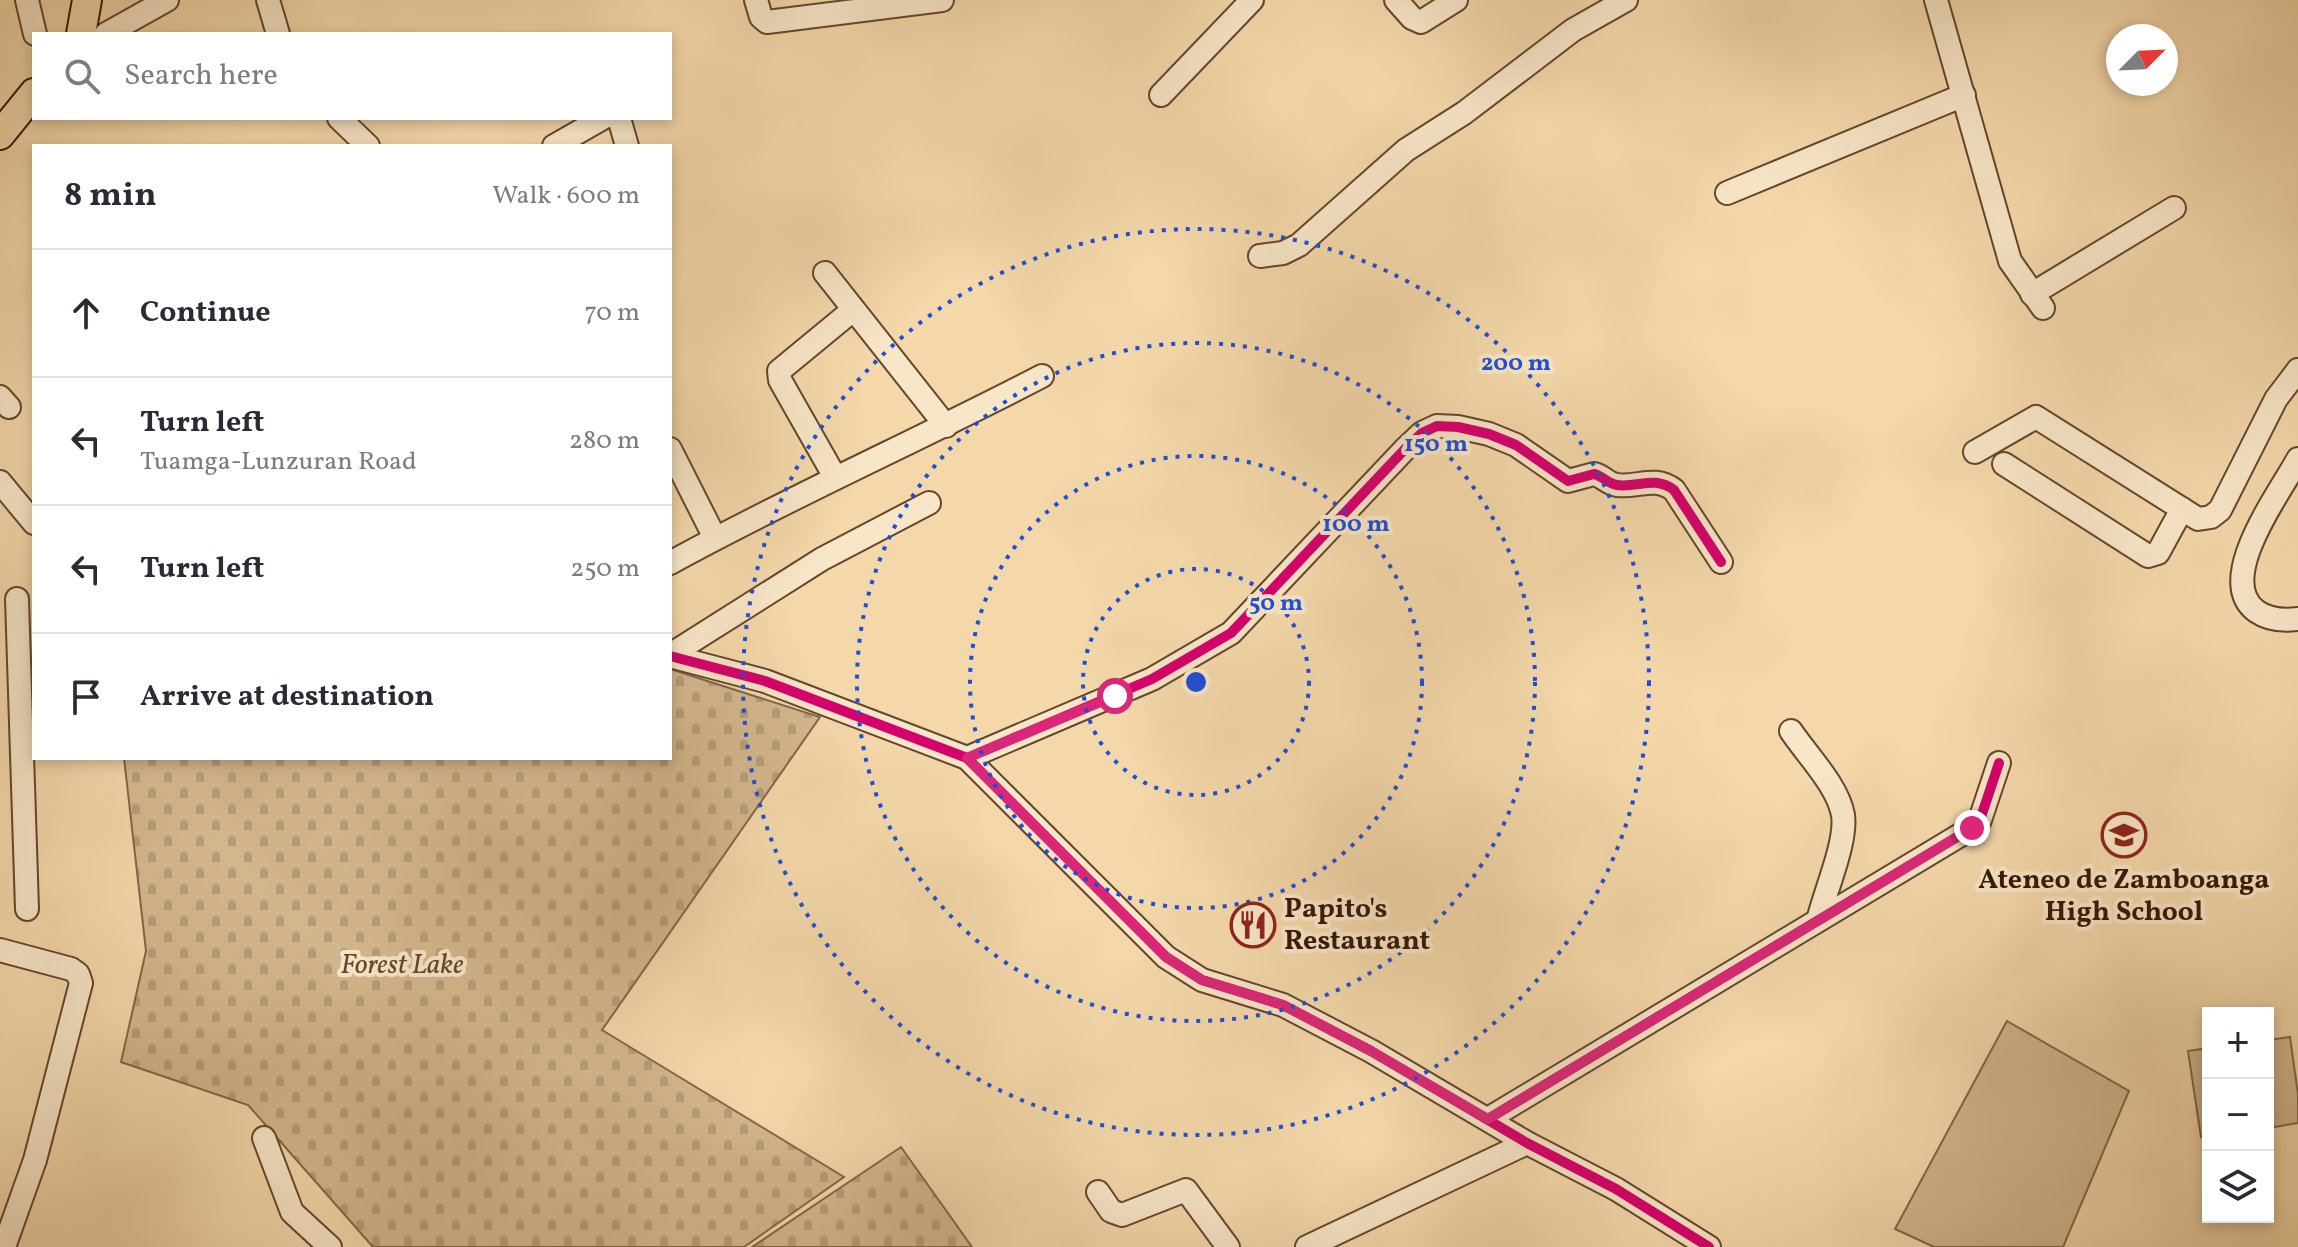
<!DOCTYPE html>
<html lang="en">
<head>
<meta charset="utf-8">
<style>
	body { margin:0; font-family:Vollkorn,serif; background:#f7f7f7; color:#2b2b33 }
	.controls { position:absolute; right:24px; bottom:24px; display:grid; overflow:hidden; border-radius:0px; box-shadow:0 4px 12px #0003 }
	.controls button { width:72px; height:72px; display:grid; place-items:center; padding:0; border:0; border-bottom:2px solid #e1e1e2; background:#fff; color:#2b2b33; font:40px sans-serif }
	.compass { position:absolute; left:2106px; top:24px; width:72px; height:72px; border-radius:50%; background:#fff; box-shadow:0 4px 12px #0003; rotate:66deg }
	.stop { position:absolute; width:24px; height:24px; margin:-18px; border:6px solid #db2777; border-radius:50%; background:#fff }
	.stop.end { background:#db2777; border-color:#fff; box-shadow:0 2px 8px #0008 }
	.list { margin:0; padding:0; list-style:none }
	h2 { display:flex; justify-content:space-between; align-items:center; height:104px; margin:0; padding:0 32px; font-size:34px }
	h2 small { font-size:26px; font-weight:400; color:#7c7c81 }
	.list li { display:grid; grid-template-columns:52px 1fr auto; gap:24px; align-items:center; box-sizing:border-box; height:128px; padding:0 32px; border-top:2px solid #e1e1e2 }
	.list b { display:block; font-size:30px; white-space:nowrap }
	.list p { margin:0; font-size:26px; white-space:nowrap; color:#7c7c81 }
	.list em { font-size:26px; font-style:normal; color:#7c7c81 }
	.icon { flex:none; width:44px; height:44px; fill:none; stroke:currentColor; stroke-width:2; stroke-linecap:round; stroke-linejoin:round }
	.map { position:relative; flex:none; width:2298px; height:1247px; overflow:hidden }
	.search { position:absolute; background:#fff; box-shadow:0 4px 12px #0003; left:32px; top:32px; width:640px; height:88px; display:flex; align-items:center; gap:20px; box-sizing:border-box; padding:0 28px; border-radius:0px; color:#7c7c81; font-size:30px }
	.panel { position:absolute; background:#fff; box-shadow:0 4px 12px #0003; left:32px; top:144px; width:640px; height:616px; border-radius:0px }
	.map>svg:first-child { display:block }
	.cemetery { fill:url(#cemetery-stones); stroke:#846648; stroke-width:2 }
	.garden { fill:#d3b78e; stroke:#846648; stroke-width:2 }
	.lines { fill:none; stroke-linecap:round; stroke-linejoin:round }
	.minor-casing { stroke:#64462d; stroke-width:26 }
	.major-casing { stroke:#341603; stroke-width:32 }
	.minor { stroke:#f8e6c8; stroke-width:22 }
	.major { stroke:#f4d8aa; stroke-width:28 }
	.cycleway-casing { stroke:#f8e6c8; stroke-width:15 }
	.cycleway { stroke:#d6006c; stroke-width:10 }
	.route { stroke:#db2777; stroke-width:10 }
	.ring { fill:none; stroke:#1d4ed8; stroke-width:4; stroke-dasharray:4 8 }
	.labels { text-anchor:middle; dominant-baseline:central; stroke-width:8; stroke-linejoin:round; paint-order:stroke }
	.poi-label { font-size:28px; font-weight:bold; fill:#341603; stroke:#f8e6c8 }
	.park-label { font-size:28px; font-style:italic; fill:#64462d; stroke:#f8e6c8 }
	.centre { fill:#1d4ed8; stroke:#f8e6c8; stroke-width:4 }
	.ring-label { font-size:24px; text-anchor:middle; font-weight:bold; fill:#1d4ed8; stroke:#f8e6c8; stroke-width:8; stroke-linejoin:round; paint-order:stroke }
</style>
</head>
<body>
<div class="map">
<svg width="2298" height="1247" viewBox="0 0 2298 1247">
	<defs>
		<pattern id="cemetery-stones" width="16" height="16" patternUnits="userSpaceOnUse" patternTransform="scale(2)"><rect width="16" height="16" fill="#d3b78e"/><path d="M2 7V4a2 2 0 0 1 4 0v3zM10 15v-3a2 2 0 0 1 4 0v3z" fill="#b69d79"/></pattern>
	</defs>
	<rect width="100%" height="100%" fill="#f4d8aa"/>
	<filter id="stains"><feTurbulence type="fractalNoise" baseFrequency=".0025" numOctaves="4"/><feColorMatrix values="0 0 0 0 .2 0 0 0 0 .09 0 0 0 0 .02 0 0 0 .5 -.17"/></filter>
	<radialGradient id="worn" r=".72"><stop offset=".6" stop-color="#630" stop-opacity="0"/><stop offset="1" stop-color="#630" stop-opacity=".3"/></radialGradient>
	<g class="cemetery">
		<polygon points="670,669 820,717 602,1030 844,1177 744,1247 373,1247 248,1105 121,1062 146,951 124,758 670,758"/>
		<polygon points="901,1147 972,1247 752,1247"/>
	</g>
	<g class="garden">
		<polygon points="2007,1021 2129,1091 2063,1247 1934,1247 1895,1229"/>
		<polygon points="2290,1037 2298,1094 2298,1123 2268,1128 2268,1040"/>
		<polygon points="2208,1048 2208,1136 2201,1137 2188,1051"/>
	</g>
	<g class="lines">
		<g class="minor-casing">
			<g id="minor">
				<polyline points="27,0 35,34"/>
				<polyline points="268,0 278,34"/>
				<polyline points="756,0 761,17 767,22 942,0"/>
				<polyline points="1396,0 1412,18 1421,22 1456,0"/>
				<polyline points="1936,0 2010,261 2043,308"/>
				<polyline points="106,34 167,0"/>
				<polyline points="1161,95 1252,0"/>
				<polyline points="339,118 368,146"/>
				<polyline points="619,118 627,146"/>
				<polyline points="554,146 603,118"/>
				<polyline points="1727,193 1964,95"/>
				<polyline points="1260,256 1283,253 1299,245 1406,150 1464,113 1573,30 1626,0"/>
				<polyline points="825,273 946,426"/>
				<polyline points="2032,294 2174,208"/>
				<polyline points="0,397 9,407"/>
				<polyline points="670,449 715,538"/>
				<polyline points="1975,452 2036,417 2198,519 2211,517 2220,510 2276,399 2298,370"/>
				<path d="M2298 459C2280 493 2214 579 2256 611 2269 620 2283 621 2298 619"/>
				<polyline points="2004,464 2148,556 2158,553 2182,509"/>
				<polyline points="835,477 780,380 779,371 853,310"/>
				<polyline points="0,482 34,523"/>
				<path d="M670 563C792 496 919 440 1042 376"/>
				<polyline points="17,599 27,909"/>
				<polyline points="670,655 822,559 929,503"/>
				<polyline points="670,656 765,681 967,758 1166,957 1202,980 1283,1005 1371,1051 1527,1143 1616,1189 1709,1247"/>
				<path d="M1791 731C1807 755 1838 786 1843 815 1847 841 1826 889 1819 917"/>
				<path d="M967 758 1152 679 1231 633 1406 448 1422 433 1437 426 1458 427 1489 434 1516 445 1568 481 1594 474C1603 476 1608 484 1617 485 1638 488 1654 475 1674 490L1721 562"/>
				<polyline points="0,950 71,969 78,974 81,983 35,1160 4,1247"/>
				<polyline points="1488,1119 1972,828 1980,820 1999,763"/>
				<polyline points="264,1138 292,1212 330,1247"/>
				<polyline points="1098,1192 1111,1211 1122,1215 1186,1190 1228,1247"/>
				<polyline points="1307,1247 1527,1143"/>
			</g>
		</g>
		<g class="major-casing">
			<g id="major">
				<polyline points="81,34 87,0"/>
				<polyline points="0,135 34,93"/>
			</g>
		</g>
		<use href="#minor" class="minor"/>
		<use href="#major" class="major"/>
		<g class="cycleway-casing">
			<g id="cycleway">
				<polyline points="670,656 765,681 967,758 1166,957 1202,980 1283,1005 1371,1051 1527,1143 1616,1189 1709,1247"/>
				<path d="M967 758 1152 679 1231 633 1406 448 1422 433 1437 426 1458 427 1489 434 1516 445 1568 481 1594 474C1603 476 1608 484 1617 485 1638 488 1654 475 1674 490L1721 562"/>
				<polyline points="1488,1119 1972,828 1980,820 1999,763"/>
			</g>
		</g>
		<use href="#cycleway" class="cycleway"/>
	</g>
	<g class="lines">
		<polyline class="route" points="1115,696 967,758 1166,957 1202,980 1283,1005 1371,1051 1488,1119 1972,828"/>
	</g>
	<g class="ring">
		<circle cx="1196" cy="682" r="113"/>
		<circle cx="1196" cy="682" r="226"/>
		<circle cx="1196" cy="682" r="339"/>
		<circle cx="1196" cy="682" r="453"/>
	</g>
	<defs>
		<g id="school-ring" transform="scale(2.3)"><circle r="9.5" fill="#f8e6c8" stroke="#8f2418" stroke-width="1.5"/><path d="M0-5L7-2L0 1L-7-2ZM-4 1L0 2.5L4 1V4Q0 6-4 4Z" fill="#8f2418"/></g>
		<g id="restaurant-ring" transform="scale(2.3)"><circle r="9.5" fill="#f8e6c8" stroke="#8f2418" stroke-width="1.5"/><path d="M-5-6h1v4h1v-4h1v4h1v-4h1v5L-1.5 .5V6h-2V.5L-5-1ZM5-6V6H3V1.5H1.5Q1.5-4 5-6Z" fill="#8f2418"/></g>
	</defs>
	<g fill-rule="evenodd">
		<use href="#school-ring" x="2124" y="835"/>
		<use href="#restaurant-ring" x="1253" y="925"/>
	</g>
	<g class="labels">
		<g class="poi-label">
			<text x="2124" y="880">Ateneo de Zamboanga<tspan x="2124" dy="32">High School</tspan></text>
			<text x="1284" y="909" text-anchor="start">Papito's<tspan x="1284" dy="32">Restaurant</tspan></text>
		</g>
		<g class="park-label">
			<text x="402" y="965">Forest Lake</text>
		</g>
	</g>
	<circle cx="1196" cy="682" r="12" class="centre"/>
	<g class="ring-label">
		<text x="1516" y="370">200 m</text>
		<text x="1436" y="451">150 m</text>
		<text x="1356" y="531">100 m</text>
		<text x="1276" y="610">50 m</text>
	</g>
	<rect width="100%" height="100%" filter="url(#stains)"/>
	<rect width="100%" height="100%" fill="url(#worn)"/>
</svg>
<div class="controls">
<button>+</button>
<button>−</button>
<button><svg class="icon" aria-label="layers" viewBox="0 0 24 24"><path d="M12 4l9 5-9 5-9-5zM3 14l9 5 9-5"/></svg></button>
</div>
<svg class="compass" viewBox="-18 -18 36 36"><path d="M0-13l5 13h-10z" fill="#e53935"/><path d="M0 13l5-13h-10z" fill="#7c7c81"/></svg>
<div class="stop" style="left:1115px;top:696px"></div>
<div class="stop end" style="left:1972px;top:828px"></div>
<div class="search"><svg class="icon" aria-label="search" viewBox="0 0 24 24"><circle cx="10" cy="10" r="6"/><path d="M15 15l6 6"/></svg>Search here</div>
<section class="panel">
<h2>8 min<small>Walk · 600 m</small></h2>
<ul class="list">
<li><svg class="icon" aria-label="ahead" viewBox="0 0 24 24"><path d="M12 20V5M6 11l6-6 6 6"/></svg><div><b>Continue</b></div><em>70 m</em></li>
<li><svg class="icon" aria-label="left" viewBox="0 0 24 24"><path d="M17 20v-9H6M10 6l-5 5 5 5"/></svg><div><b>Turn left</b><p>Tuamga-Lunzuran Road</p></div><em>280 m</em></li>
<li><svg class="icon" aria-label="left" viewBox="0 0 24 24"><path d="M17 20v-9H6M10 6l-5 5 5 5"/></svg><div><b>Turn left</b></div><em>250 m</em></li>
<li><svg class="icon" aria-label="arrive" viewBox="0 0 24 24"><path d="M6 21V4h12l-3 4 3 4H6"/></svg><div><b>Arrive at destination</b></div></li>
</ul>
</section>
</div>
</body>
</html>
